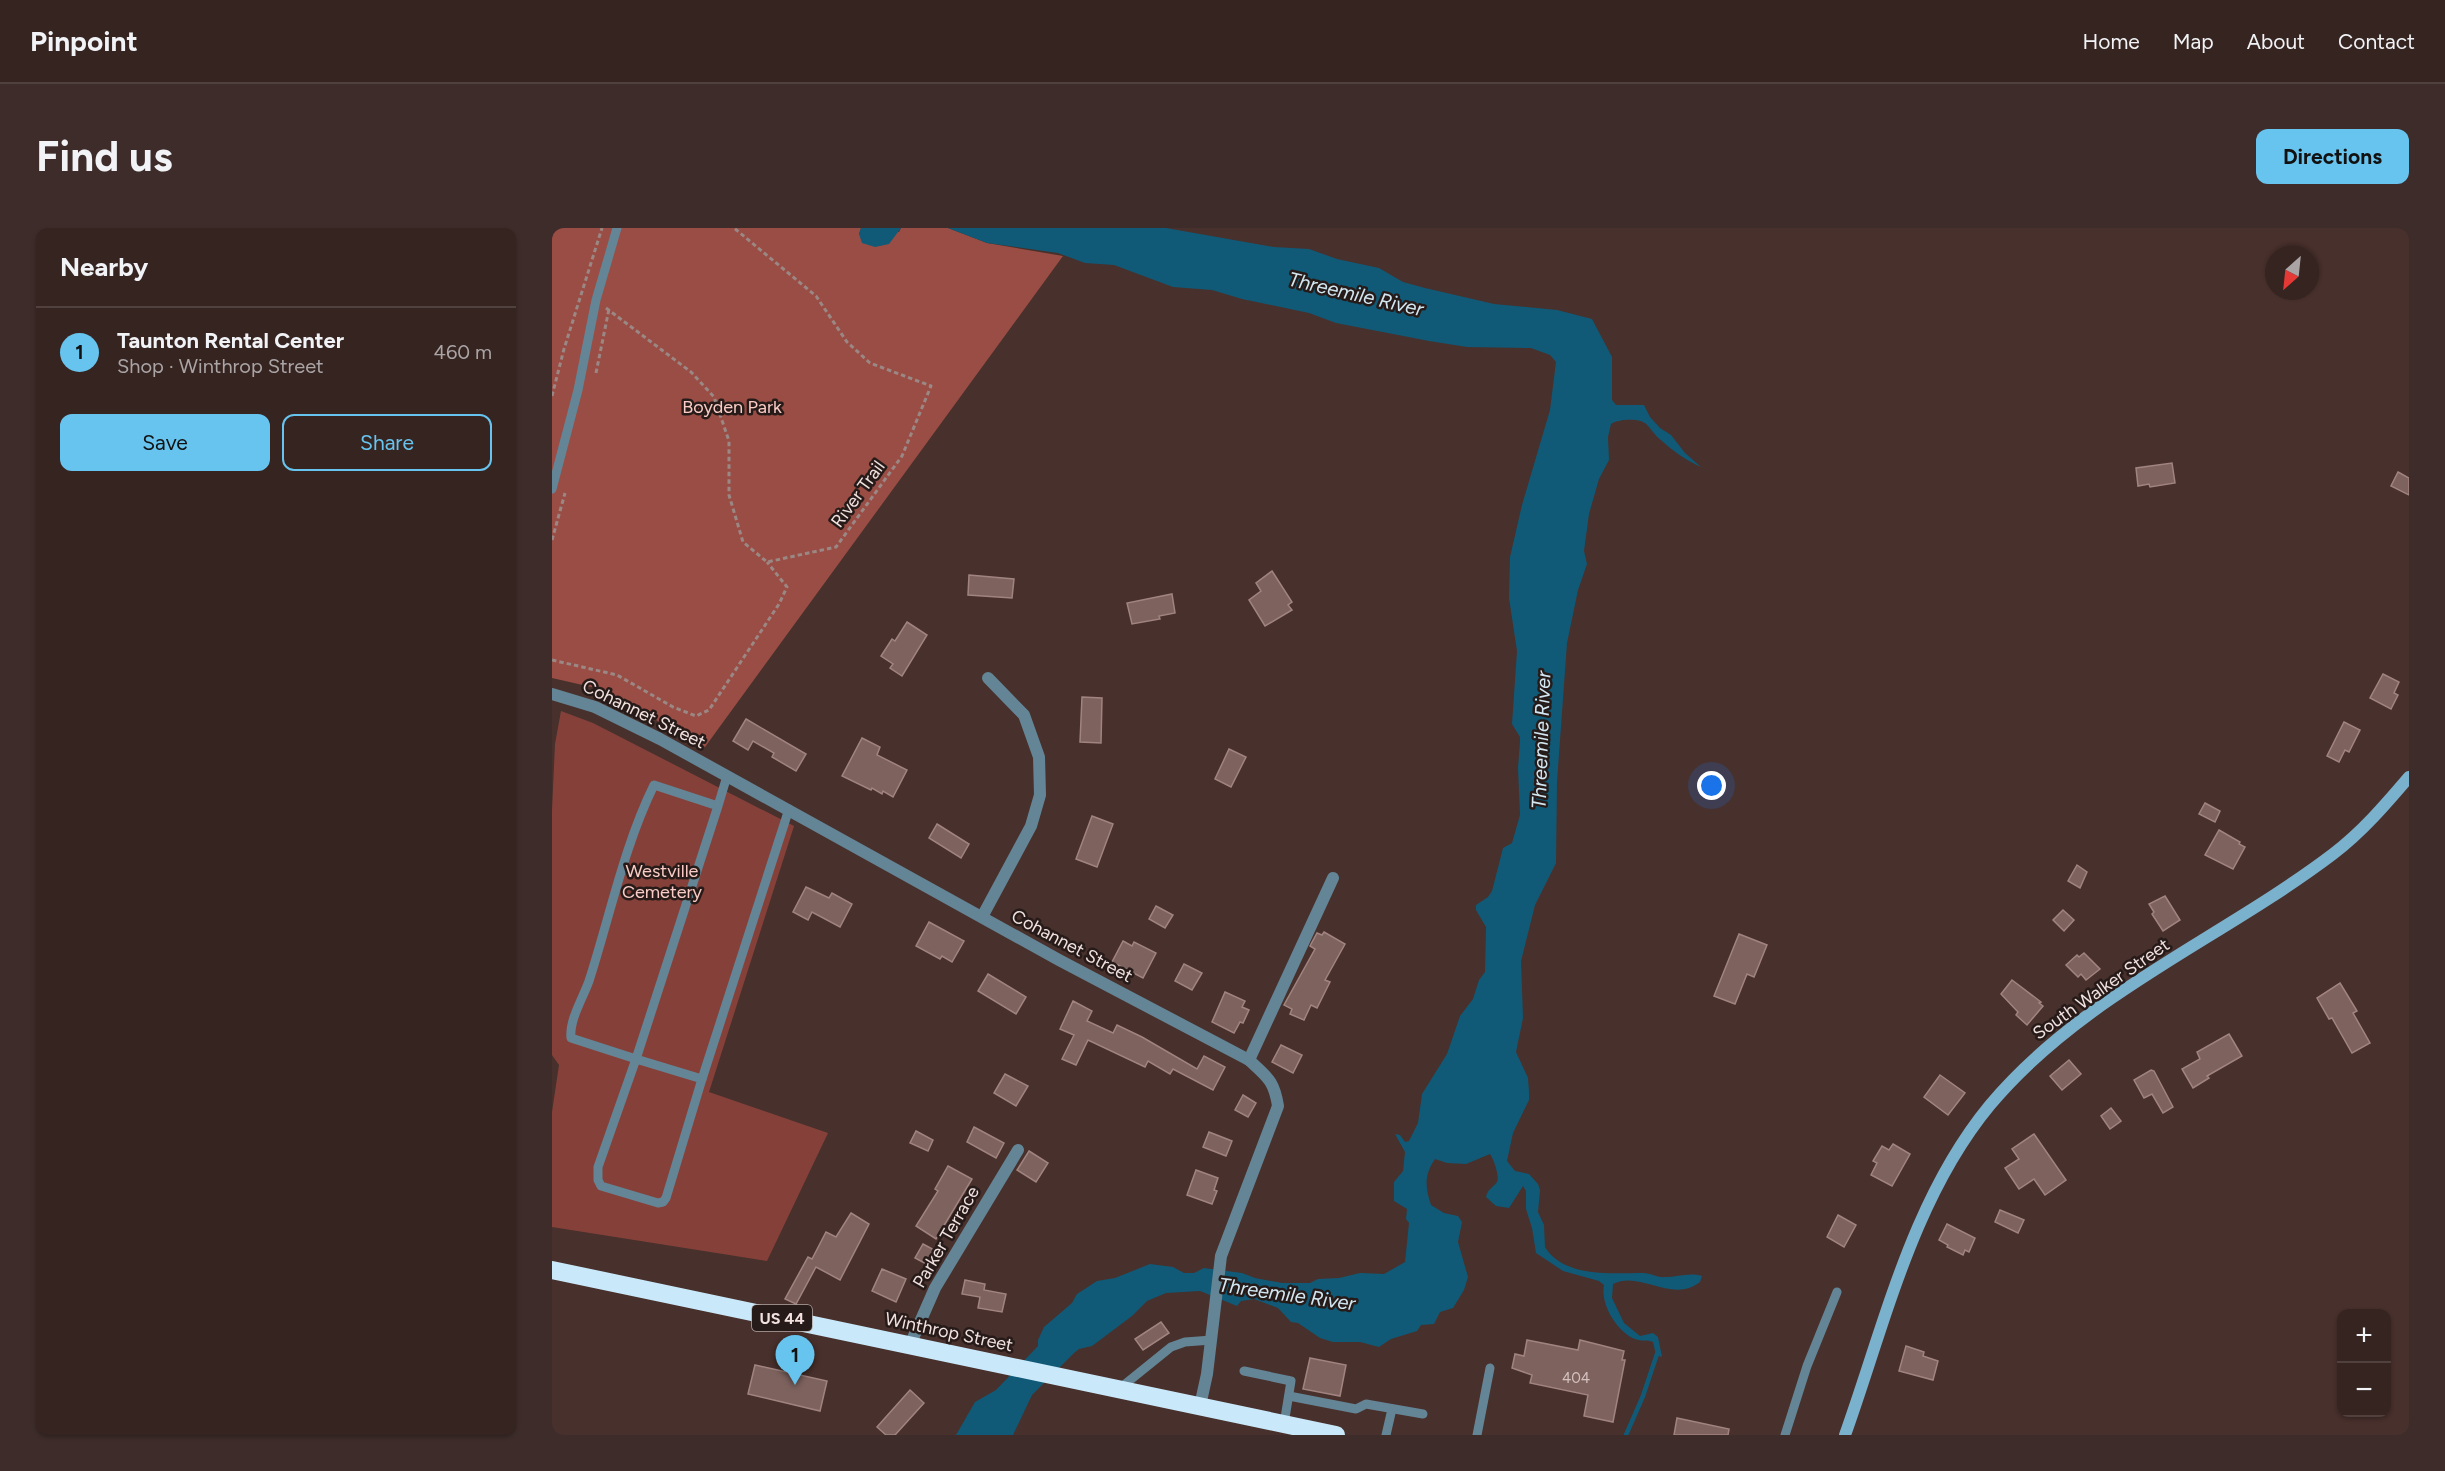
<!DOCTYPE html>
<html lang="en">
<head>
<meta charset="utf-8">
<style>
	body { margin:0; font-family:Figtree,sans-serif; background:#3d2c2a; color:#f1f3f6 }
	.controls { position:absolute; right:18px; bottom:18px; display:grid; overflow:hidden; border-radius:12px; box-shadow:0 2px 4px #0004 }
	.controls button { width:54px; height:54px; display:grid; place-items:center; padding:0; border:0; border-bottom:2px solid #50413f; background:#362421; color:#f1f3f6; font:30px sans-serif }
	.compass { position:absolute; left:1713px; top:18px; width:54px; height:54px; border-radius:50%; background:#362421; box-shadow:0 2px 4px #0004; rotate:207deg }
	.you { position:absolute; left:1160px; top:558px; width:21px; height:21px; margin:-15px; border:4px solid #fff; border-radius:50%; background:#1a73e8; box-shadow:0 0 0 9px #1a73e833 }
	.badge { display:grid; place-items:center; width:39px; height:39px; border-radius:50%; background:#67c4ef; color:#111; font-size:20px; font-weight:700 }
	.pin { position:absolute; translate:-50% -50px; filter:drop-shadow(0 2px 3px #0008) }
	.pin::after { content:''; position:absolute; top:32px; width:21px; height:18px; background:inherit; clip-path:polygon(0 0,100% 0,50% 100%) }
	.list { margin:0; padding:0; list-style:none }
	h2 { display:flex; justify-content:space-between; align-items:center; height:78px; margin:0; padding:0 24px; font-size:26px }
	h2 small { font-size:20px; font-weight:400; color:#aaa4a5 }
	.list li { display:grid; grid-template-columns:39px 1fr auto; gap:18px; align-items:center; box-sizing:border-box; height:90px; padding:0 24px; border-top:2px solid #50413f }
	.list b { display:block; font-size:22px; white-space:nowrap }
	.list p { margin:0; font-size:20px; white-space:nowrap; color:#aaa4a5 }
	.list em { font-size:20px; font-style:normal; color:#aaa4a5 }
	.actions { display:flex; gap:12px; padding:18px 24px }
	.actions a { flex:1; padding:14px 0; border:2px solid #67c4ef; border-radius:12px; text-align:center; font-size:21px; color:#67c4ef }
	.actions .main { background:#67c4ef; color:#111 }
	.map { position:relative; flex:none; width:1857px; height:1207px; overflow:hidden; border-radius:12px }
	header { display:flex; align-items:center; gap:36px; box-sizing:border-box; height:84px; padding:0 30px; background:#362421; border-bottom:2px solid #50413f }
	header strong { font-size:28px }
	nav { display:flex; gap:33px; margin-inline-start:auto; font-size:21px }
	.intro { display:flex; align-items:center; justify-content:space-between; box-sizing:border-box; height:144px; padding:0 36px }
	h1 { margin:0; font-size:42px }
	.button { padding:15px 27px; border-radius:12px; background:#67c4ef; color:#111; font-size:21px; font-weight:700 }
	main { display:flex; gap:36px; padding:0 36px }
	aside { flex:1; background:#362421; border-radius:12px; box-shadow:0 2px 4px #0004 }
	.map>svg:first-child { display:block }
	.green { fill:#854139 }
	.forest { fill:#994d44 }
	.water { fill:#105a77 }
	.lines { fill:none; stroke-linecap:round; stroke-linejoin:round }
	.stream { stroke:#105a77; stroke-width:4.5 }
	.building { fill:#7d625e; stroke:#a18480; stroke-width:1.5 }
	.path { stroke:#9b8784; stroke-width:3; stroke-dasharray:4.5 3; stroke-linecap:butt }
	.lane { stroke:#638596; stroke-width:9 }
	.street { stroke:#638596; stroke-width:12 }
	.secondary { stroke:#7ab1cc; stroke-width:12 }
	.highway { stroke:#c9e9fa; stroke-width:18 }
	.labels { text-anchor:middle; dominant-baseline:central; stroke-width:5; stroke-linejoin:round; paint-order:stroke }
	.number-label { font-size:15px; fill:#d4c1bf }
	.shield { fill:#261b19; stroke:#b4a6a4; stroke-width:1.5 }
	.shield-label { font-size:16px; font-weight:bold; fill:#f1e1df }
	.park-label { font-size:18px; fill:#faccc5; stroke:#261b19 }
	.street-label { font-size:18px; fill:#f1e1df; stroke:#261b19 }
	.water-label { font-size:20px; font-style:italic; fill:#d2e7f1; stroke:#261b19 }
</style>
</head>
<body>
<header>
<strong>Pinpoint</strong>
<nav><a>Home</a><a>Map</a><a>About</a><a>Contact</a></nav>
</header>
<div class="intro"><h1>Find us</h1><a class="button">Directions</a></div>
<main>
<aside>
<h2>Nearby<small></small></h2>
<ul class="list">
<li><span class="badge">1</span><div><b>Taunton Rental Center</b><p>Shop · Winthrop Street</p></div><em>460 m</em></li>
</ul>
<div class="actions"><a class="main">Save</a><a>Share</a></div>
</aside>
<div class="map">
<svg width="1857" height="1207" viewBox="0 0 1857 1207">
	<rect width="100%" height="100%" fill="#48302c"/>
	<polygon class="green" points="9,483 41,495 242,598 157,864 276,905 215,1033 0,999 0,884 7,837 0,827 0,583 3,516"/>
	<polygon class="forest" points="0,0 309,0 307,6 347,4 349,0 396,0 435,15 511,28 153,519 48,461 0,450"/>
	<g class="water">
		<polygon points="309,0 349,0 337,16 323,19 310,15 307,6"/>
		<path d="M396 0H614L722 19 757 21 785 31 827 40 851 54 873 60 942 76 1005 82 1040 91 1060 129V172L1064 177H1092L1098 189 1108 200 1119 207 1133 225 1149 239C1135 233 1121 223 1110 213 1093 199 1099 190 1072 192 1066 193 1064 193 1059 196L1056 209 1057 232 1047 251 1037 286 1032 323 1035 336 1026 362 1015 415 1005 554 1004 635 983 677 969 733 971 790 964 824 976 850 977 864V872L961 905 955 933 963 943 977 946 986 956 988 962 986 984 992 997 993 1019C1012 1050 1060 1045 1091 1045 1099 1045 1105 1050 1113 1049 1126 1049 1137 1044 1150 1048L1148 1054C1120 1076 1088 1042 1061 1056L1060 1070 1072 1095 1088 1108 1101 1105 1106 1109 1110 1129 1104 1127 1101 1114C1095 1111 1090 1114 1083 1111 1065 1104 1048 1076 1052 1057L1047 1053 1011 1043 984 1025 980 1000 974 981V963L971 958 957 980 944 978 934 969C936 960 941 960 945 954 948 948 941 930 938 926L914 936 895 935 883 931C872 947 873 959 879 977L892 985 906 988 910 994 906 1014 916 1049 912 1062 901 1080 888 1084 882 1096 869 1097 865 1103 839 1111 827 1119 808 1114H781L768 1110 746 1095 739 1094 726 1080 702 1071 689 1073 685 1078 648 1063 614 1065 595 1073 580 1088 540 1118 527 1121 522 1125 480 1167 461 1207H404L423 1174 444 1162 486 1118V1112L492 1099 520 1075 525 1066 545 1053 563 1050 598 1036 621 1039 632 1045H642L652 1040 690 1045 703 1050 730 1055H758L766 1051 787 1050 808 1045 832 1046 853 1034 857 995 854 991 855 981 842 973V954L851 943 853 924 843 906 848 907 853 914 857 913 866 895 870 866 895 826 908 788 921 771 927 752 933 744 934 699 924 682V677L936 669 940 663 951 620 960 615 968 587 966 540 968 514V509L960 496 965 423 957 370 958 329 970 277 998 182 1004 134 998 127 979 120 915 119 877 113 784 95 757 85 690 71 660 62 621 59 562 37 533 35 506 25 435 15Z"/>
	</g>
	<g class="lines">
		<polyline class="stream" points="1074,1207 1091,1168 1106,1123"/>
	</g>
	<g class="building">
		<polygon points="1620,235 1623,255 1598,259 1597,256 1586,258 1584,240"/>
		<polygon points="1846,244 1857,250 1857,267 1839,258"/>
		<polygon points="720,343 740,374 736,377 740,382 713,398 697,372 709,363 704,355"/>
		<polygon points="417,347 462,351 460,370 416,367"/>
		<polygon points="620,366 623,385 607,388 608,391 580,396 575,375"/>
		<polygon points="355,394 375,407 350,448 338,440 341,436 329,428 340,411 343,413"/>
		<polygon points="1831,446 1847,454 1842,465 1846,467 1839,481 1818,470"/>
		<polygon points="530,469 550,470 549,515 528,514"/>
		<polygon points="194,491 254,526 244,543 220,529 222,525 201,513 196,522 181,513"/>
		<polygon points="1792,494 1808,502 1797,524 1793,522 1787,534 1775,528"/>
		<polygon points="310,510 328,519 325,527 355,542 341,569 331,563 330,566 320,560 319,562 290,548"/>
		<polygon points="677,521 694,529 679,559 663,551"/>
		<polygon points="1653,575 1668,583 1663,594 1647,586"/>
		<polygon points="540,588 561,596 545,639 524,631"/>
		<polygon points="385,596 417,616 409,630 377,610"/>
		<polygon points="1667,602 1688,614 1687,616 1693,619 1681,641 1653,627"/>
		<polygon points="1525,637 1535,644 1528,660 1516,653"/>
		<polygon points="254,659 277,670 280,665 300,676 288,699 260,684 256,692 241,684"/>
		<polygon points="1613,668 1628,692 1611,703 1600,686 1602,684 1597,676"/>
		<polygon points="604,678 621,687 613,700 597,691"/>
		<polygon points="1511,682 1522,692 1512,703 1501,692"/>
		<polygon points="377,694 412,713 400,734 390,728 388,731 364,718"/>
		<polygon points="772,704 793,716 773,752 778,754 765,780 759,777 752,792 738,786 740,781 732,777 763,721 758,718 765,705 770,707"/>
		<polygon points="1187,706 1215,717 1202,749 1195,746 1183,776 1162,768"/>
		<polygon points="571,713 580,718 582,714 604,725 591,750 560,734"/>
		<polygon points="1532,725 1548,741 1534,752 1529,746 1526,749 1514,737 1525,727 1527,729"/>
		<polygon points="632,736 650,745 640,762 623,753"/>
		<polygon points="436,746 474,769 464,786 426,763"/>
		<polygon points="1460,752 1489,774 1487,775 1491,778 1475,797 1464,787 1466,784 1449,766"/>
		<polygon points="1788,755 1805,783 1801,785 1818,815 1800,825 1780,790 1777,791 1765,770"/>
		<polygon points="673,764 693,773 690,779 697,782 691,795 688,794 682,805 660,794"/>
		<polygon points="521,773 540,783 535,793 561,805 565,797 590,809 645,841 652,828 673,839 661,862 621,841 618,846 596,833 593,839 536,812 524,837 510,831 522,807 508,801"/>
		<polygon points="1677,806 1690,828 1655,848 1657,850 1641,860 1630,841 1648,831 1645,824"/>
		<polygon points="729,817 750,827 741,845 720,834"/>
		<polygon points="1517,832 1529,846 1510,862 1498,848"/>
		<polygon points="1599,842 1602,843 1621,879 1611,885 1600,866 1592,870 1582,852"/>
		<polygon points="453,846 476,858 464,878 442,865"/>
		<polygon points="1388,847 1413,865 1396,887 1372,869"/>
		<polygon points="691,867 704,875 696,889 683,882"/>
		<polygon points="1559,880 1569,893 1558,901 1549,888"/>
		<polygon points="422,899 452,915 444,930 415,914"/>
		<polygon points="364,903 381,912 376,923 358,915"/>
		<polygon points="657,904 680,913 674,928 651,919"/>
		<polygon points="1482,906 1514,952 1493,967 1482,951 1467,961 1453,940 1467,931 1460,921"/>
		<polygon points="1341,916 1358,926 1340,958 1319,947 1325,935 1321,933 1330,918 1337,922"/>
		<polygon points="477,923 496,935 484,954 465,942"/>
		<polygon points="396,938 420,951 384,1011 364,998 386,963 383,961"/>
		<polygon points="644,942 666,950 662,962 665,963 660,976 635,967"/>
		<polygon points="1448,982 1472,992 1466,1005 1443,994"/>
		<polygon points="299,985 317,996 288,1052 264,1039 244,1076 233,1071 256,1029 260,1031 274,1004 284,1009"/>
		<polygon points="1286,987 1304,997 1292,1019 1275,1009"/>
		<polygon points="1395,996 1423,1010 1417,1024 1413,1022 1411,1027 1395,1019 1396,1017 1387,1012"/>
		<polygon points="371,1016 386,1024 378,1038 363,1030"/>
		<polygon points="330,1041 354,1051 344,1074 320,1063"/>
		<polygon points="413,1052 433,1056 432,1062 454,1066 450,1084 426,1080 428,1069 410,1066"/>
		<polygon points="609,1094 617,1105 591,1122 583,1111"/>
		<polygon points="975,1112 1026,1122 1028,1112 1072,1123 1070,1132 1073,1132 1061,1194 1032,1188 1036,1167 978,1155 980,1147 960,1140 963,1126 972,1128"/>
		<polygon points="1354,1118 1372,1124 1371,1128 1386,1133 1381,1152 1347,1143"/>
		<polygon points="758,1130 794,1137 788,1168 751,1161"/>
		<polygon points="203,1137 275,1153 268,1183 196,1166"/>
		<polygon points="358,1162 372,1175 343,1207 334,1207 325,1199"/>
		<polygon points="1125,1190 1177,1201 1176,1207 1122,1207"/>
	</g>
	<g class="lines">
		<g class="path">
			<polyline points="54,80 139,144 162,169 177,213 177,267 191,314 215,334 284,319 350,228 379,158 318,135 295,114 264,68 182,0"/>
			<polyline points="44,145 57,81"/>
			<polyline points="0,168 12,121 50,0"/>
			<polyline points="0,312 13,265"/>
			<polyline points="0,432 65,447 121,479 144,488 157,482 227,376 235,359 215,334"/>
		</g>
		<g class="lane">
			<polyline points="0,261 26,162 44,72 65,0"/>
			<path d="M166 578 84 831 19 810C17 792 31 770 37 753 58 688 72 618 102 557L166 578 175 548"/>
			<polygon points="84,831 150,851 114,970 111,974 106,975 49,958 46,952 46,939"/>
			<polyline points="150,851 237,581"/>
			<polyline points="692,1143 739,1153 732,1196"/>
			<polyline points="567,1161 619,1119 633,1114 660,1112"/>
			<polyline points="737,1168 804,1181 814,1176 871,1186"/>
			<polyline points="834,1207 840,1181"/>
			<polyline points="925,1207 938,1140"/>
			<polyline points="1233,1207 1255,1138 1285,1064"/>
		</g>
		<g class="street">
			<path d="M0 466 43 479 108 511 507 732 697 832C715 849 722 852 726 878L669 1028 655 1146 648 1178"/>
			<polyline points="430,689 479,598 488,567 487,529 472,487 436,450"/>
			<polyline points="697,832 781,650"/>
			<polyline points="358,1117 383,1060 466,922"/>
		</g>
		<path class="secondary" d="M1293 1207C1333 1095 1361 970 1438 877 1530 767 1669 711 1781 626 1810 604 1834 576 1857 549"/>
		<polyline class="highway" points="0,1042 784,1207"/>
	</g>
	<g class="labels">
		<g class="number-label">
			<text x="1024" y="1150">404</text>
		</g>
		<rect class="shield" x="200" y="1077" width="60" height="26" rx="4.5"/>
		<g class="shield-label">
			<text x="230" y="1090">US 44</text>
		</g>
		<g class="park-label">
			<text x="180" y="179">Boyden Park</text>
			<text x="110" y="643">Westville<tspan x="110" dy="21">Cemetery</tspan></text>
		</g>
		<g class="street-label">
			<text transform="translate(306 266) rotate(-54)">River Trail</text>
			<text transform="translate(92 486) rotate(26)">Cohannet Street</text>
			<text transform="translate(520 718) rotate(28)">Cohannet Street</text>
			<text transform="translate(1549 761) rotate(-35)">South Walker Street</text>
			<text transform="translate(394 1009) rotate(-60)">Parker Terrace</text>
			<text transform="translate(397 1104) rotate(12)">Winthrop Street</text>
		</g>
		<g class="water-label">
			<text transform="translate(804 66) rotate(13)">Threemile River</text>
			<text transform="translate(989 512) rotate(-88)">Threemile River</text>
			<text transform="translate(735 1066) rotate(8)">Threemile River</text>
		</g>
	</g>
</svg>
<div class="controls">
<button>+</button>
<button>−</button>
</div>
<svg class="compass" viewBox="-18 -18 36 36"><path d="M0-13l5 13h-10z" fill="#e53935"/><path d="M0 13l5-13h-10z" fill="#aaa4a5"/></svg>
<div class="you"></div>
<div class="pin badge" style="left:243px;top:1157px">1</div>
</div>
</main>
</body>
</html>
